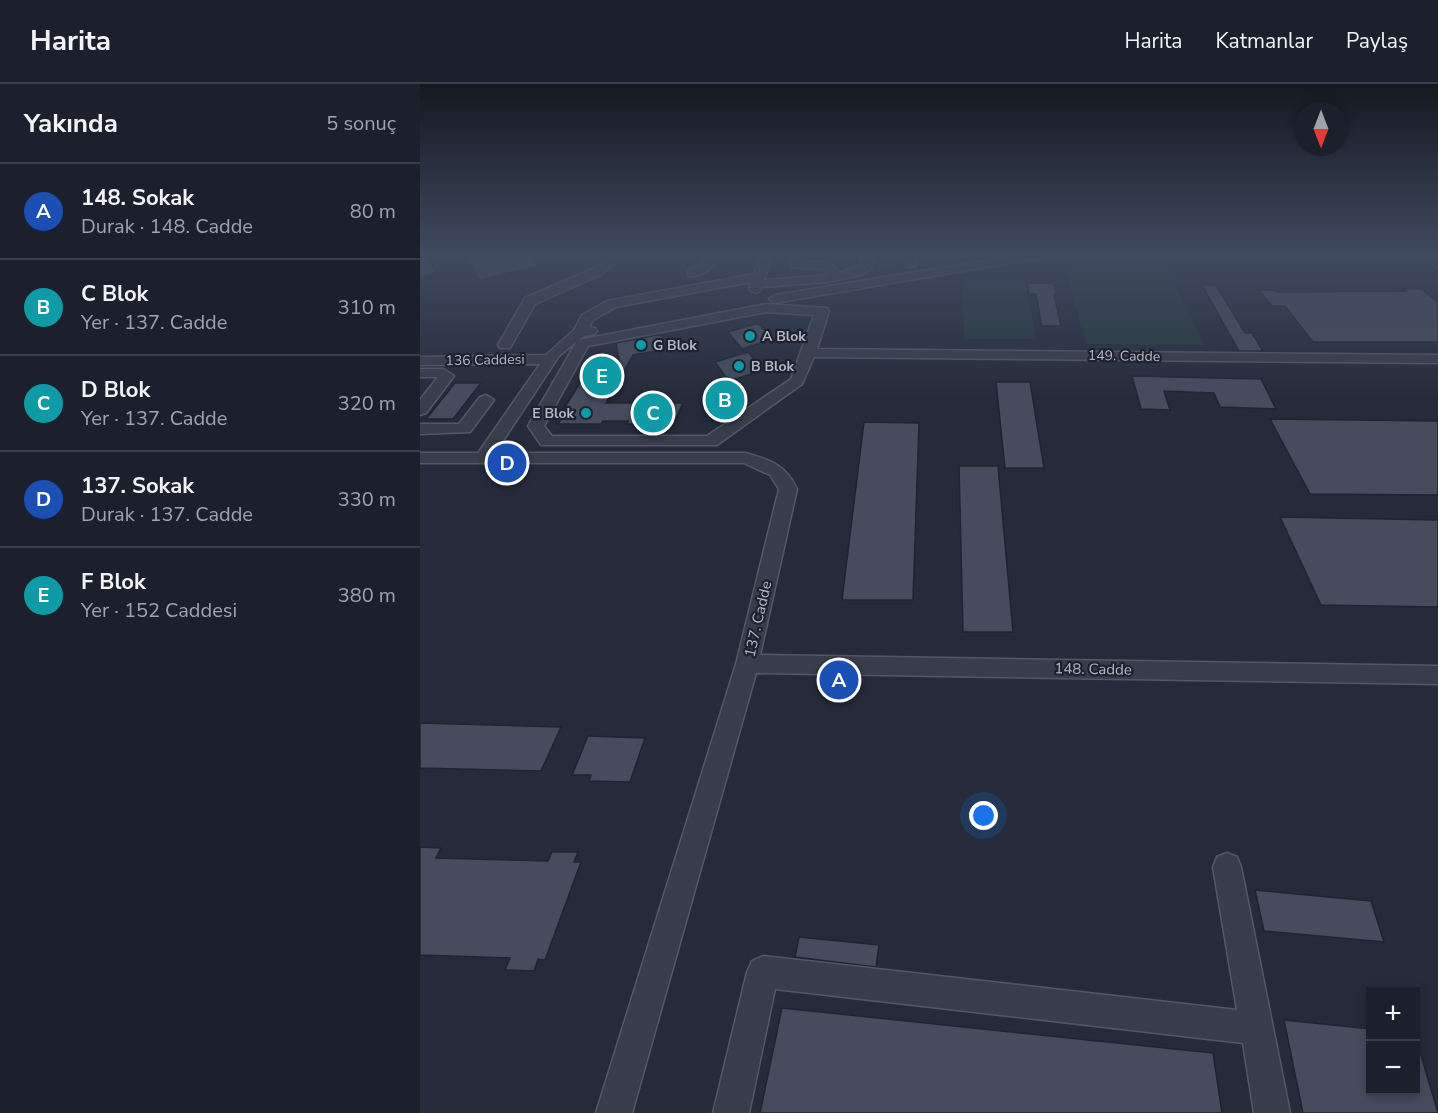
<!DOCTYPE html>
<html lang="tr">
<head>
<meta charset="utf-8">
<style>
	body { margin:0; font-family:"Nunito Sans",sans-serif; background:#292d38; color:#f1f3f6 }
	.controls { position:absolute; right:18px; bottom:18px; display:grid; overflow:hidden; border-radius:0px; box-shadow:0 3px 9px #0003 }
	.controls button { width:54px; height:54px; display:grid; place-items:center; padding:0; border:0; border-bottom:2px solid #3a3e48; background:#1c202c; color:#f1f3f6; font:30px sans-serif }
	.compass { position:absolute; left:874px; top:18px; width:54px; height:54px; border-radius:50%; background:#1c202c; box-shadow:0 3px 9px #0003; rotate:180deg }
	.you { position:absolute; left:564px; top:732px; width:21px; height:21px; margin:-15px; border:4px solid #fff; border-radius:50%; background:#1a73e8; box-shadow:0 0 0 9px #1a73e833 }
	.badge { display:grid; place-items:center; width:39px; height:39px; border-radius:50%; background:#91a7ee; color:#fff; font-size:20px; font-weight:700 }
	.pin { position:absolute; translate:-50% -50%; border:3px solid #fff; box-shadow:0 2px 6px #0006 }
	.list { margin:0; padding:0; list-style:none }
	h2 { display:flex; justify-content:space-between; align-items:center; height:78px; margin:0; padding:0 24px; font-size:26px }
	h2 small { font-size:20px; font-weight:400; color:#a0a3a9 }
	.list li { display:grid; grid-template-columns:39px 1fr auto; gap:18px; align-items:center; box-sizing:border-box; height:96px; padding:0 24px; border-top:2px solid #3a3e48 }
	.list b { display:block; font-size:22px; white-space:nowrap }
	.list p { margin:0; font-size:20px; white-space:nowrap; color:#a0a3a9 }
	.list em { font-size:20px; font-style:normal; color:#a0a3a9 }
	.map { position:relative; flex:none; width:1018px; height:1029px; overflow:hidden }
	header { display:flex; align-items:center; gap:36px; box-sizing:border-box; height:84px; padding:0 30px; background:#1c202c; border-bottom:2px solid #3a3e48 }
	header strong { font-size:28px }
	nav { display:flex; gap:33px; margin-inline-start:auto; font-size:21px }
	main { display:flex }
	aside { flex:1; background:#1c202c }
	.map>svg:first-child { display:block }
	.green { fill:#28383c }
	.building { fill:#464c5e; stroke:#202431; stroke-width:1.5 }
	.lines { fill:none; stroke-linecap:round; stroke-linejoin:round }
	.minor-casing { stroke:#545865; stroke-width:3 }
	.minor { fill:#393d4b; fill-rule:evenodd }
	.culture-dot { fill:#0f9aa8; stroke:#1e222f; stroke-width:2 }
	.labels { text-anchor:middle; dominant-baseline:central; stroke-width:4.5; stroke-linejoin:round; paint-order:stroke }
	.far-poi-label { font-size:14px; font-weight:bold; fill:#b4b8c6; stroke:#1e222f; text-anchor:start }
	.far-street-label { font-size:14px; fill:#b4b8c6; stroke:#1e222f }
	.street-label { font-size:15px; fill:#b4b8c6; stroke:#1e222f }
</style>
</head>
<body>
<header>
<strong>Harita</strong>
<nav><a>Harita</a><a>Katmanlar</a><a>Paylaş</a></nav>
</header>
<main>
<aside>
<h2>Yakında<small>5 sonuç</small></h2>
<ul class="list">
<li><span class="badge" style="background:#1a4fb4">A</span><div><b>148. Sokak</b><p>Durak · 148. Cadde</p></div><em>80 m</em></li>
<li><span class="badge" style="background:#0f9aa8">B</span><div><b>C Blok</b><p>Yer · 137. Cadde</p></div><em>310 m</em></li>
<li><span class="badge" style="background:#0f9aa8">C</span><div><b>D Blok</b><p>Yer · 137. Cadde</p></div><em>320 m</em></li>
<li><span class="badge" style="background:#1a4fb4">D</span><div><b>137. Sokak</b><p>Durak · 137. Cadde</p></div><em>330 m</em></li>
<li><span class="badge" style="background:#0f9aa8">E</span><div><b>F Blok</b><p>Yer · 152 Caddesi</p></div><em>380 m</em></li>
</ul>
</aside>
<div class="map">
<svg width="1018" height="1029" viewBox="0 0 1018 1029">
	<rect width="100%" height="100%" fill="#252b3a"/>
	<g class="green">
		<polygon points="480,171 481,185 457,185 457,172"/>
		<polygon points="645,185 746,185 784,261 666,260"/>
		<polygon points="542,198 606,198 616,255 544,255"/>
	</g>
	<g class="building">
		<polygon points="0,170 6,170 17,189 0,193"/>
		<polygon points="44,170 109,170 119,182 59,196"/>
		<polygon points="607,199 634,199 636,211 634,211 641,242 622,242 616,210 609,210"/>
		<polygon points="782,201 796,201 825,249 832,249 843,267 819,267"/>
		<polygon points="983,205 1002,205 1018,219 1018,258 893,258 865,222 852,222 839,206 854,206 856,208 986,207"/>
		<polygon points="335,240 340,241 353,255 322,265 308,248"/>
		<polygon points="238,251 242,252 245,263 241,264 242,266 213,271 186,319 263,319 255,337 251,337 250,340 207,340 208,337 183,337 181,340 138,340 140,337 136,337 170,283 200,281 196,259"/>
		<polygon points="328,268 343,286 309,297 295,278"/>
		<polygon points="712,292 841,295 856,325 800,323 794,309 744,307 750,326 721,325"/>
		<polygon points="576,298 610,298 624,384 585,384"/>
		<polygon points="35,299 61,299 33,335 6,335"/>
		<polygon points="315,300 330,320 322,325 293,331 280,312 285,310 284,309"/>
		<polygon points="850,335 1018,337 1018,411 890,410"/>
		<polygon points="444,338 499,339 493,516 422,516"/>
		<polygon points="539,382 578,382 593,548 543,548"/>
		<polygon points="860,433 1018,436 1018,523 901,521"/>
		<polygon points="0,639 141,643 121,687 0,684"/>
		<polygon points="168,652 225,654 210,698 169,697 171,691 152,691"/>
		<polygon points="0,763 21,764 16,774 128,777 132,768 158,768 154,778 161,778 125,876 118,875 114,887 85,886 90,874 0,871"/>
		<polygon points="835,806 951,817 964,858 844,847"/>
		<polygon points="379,853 459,861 456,883 375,873"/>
		<polygon points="362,924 793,969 802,1029 340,1029"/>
		<polygon points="864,936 951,945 951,1006 996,1006 996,962 998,961 1018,1029 883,1029"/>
	</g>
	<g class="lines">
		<g class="minor-casing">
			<g id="minor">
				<polygon points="195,170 208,170 180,191 115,220 90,264 80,264 78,261 105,214 172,185"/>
				<path d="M288 170H300C294 183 284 194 268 192V186L283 180Z"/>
				<path d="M341 170H353L344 196 408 191 403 185 371 183 370 170H380L381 177 410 179 420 189 440 181 443 170H455L450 186 440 191 409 198 342 203 339 208 335 209 329 205 331 198 196 223 173 236 169 243 175 244 177 247 175 250 164 252 159 256 346 220 407 224 409 227 397 265 1018 271V279L394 273 382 300 297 361H121L108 342 157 257 139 272 75 369H325C349 375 366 381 377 405L340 571 1018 582V600L336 589 212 1029H176L316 580 359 405 350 391 324 379H0V369H58L120 280 0 281V273L126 271 154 246 162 231 187 217 334 190ZM346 228 394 231 371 295 287 352H132L124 342 168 262Z"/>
				<polygon points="486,170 498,170 495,183 487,183"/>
				<polygon points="606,170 632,170 626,173 355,219 349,215 355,211"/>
				<polygon points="998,170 1011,170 1018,175 1018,184"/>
				<polygon points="0,285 23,285 34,292 6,329 0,331 0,316 18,293 0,293"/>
				<polygon points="66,311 74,316 50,348 0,350 0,340 39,340 60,313"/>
				<polygon points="807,769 817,773 821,783 870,1029 834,1029 823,959 355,905 329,1029 293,1029 327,888 332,877 343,872 817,926 793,783 797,773"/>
			</g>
		</g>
		<use href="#minor" class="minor"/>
	</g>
	<linearGradient id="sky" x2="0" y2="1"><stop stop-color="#141820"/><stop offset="0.54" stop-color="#404a60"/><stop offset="1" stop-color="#404a60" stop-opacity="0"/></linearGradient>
	<rect width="1018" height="314" fill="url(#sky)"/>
	<g class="culture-dot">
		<circle cx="330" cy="252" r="6"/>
		<circle cx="221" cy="261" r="6"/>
		<circle cx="319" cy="282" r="6"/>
		<circle cx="166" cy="329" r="6"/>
	</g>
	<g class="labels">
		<g class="far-poi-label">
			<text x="342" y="252">A Blok</text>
			<text x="233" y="261">G Blok</text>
			<text x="331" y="282">B Blok</text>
			<text x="154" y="329" text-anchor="end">E Blok</text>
		</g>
		<g class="far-street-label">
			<text transform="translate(704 272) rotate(1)">149. Cadde</text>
			<text transform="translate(65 276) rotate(-1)">136 Caddesi</text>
		</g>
		<g class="street-label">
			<text transform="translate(338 535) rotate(-77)">137. Cadde</text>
			<text transform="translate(673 585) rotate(1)">148. Cadde</text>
		</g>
	</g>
</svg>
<div class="controls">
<button>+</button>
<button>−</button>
</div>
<svg class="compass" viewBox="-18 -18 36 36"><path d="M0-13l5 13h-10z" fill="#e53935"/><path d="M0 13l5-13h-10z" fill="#a0a3a9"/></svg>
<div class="you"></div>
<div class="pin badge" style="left:419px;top:596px;background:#1a4fb4">A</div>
<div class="pin badge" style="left:305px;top:316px;background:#0f9aa8">B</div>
<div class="pin badge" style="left:233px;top:329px;background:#0f9aa8">C</div>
<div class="pin badge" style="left:87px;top:379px;background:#1a4fb4">D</div>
<div class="pin badge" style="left:182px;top:292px;background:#0f9aa8">E</div>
</div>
</main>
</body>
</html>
